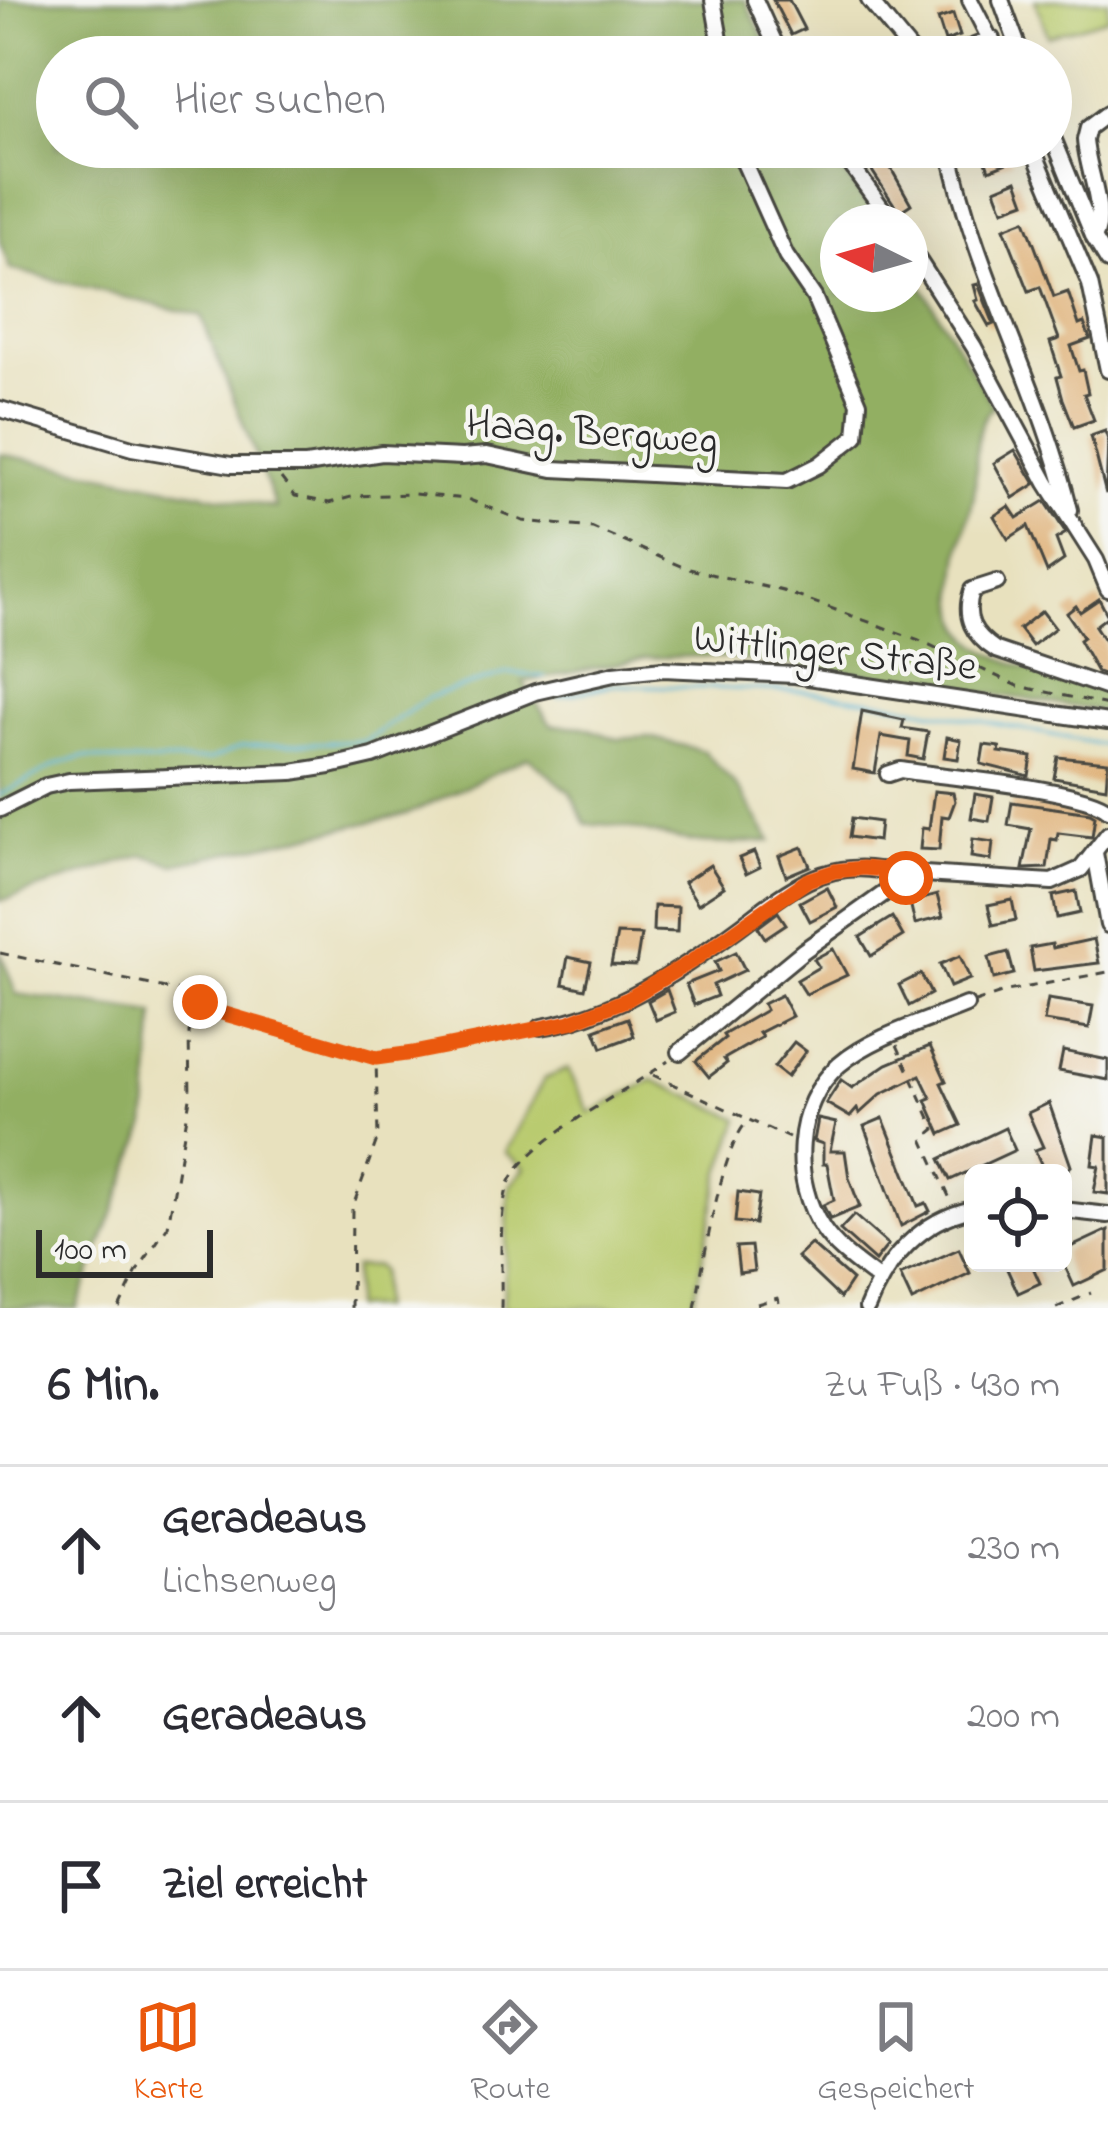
<!DOCTYPE html>
<html lang="de">
<head>
<meta charset="utf-8">
<style>
	body { margin:0; font-family:"Indie Flower",sans-serif; background:#f7f7f7; color:#2b2b33 }
	.controls { position:absolute; right:36px; bottom:36px; display:grid; overflow:hidden; border-radius:18px; box-shadow:0 12px 48px #0002 }
	.controls button { width:108px; height:108px; display:grid; place-items:center; padding:0; border:0; border-bottom:3px solid #e1e1e2; background:#fff; color:#2b2b33; font:60px sans-serif }
	.compass { position:absolute; left:820px; top:204px; width:108px; height:108px; border-radius:50%; background:#fff; box-shadow:0 12px 48px #0002; rotate:275deg }
	.scale { position:absolute; left:36px; bottom:30px; width:177px; box-sizing:border-box; padding-left:12px; border:6px solid #2b2b2b; border-top:0; font-size:33px; line-height:42px; white-space:nowrap; color:#2b2b2b; -webkit-text-stroke:9px #f6f6f2; paint-order:stroke }
	.stop { position:absolute; width:36px; height:36px; margin:-27px; border:9px solid #ea580c; border-radius:50%; background:#fff }
	.stop.end { background:#ea580c; border-color:#fff; box-shadow:0 3px 12px #0008 }
	.list { margin:0; padding:0; list-style:none }
	h2 { display:flex; justify-content:space-between; align-items:center; height:156px; margin:0; padding:0 48px; font-size:51px }
	h2 small { font-size:39px; font-weight:400; color:#7c7c81 }
	.list li { display:grid; grid-template-columns:78px 1fr auto; gap:36px; align-items:center; box-sizing:border-box; height:168px; padding:0 48px; border-top:3px solid #e1e1e2 }
	.list b { display:block; font-size:45px; white-space:nowrap }
	.list p { margin:0; font-size:39px; white-space:nowrap; color:#7c7c81 }
	.list em { font-size:39px; font-style:normal; color:#7c7c81 }
	.icon { flex:none; width:66px; height:66px; fill:none; stroke:currentColor; stroke-width:2; stroke-linecap:round; stroke-linejoin:round }
	.map { position:relative; flex:none; width:1108px; height:1308px; overflow:hidden }
	.search { position:absolute; background:#fff; box-shadow:0 12px 48px #0002; left:36px; right:36px; top:36px; height:132px; display:flex; align-items:center; gap:30px; box-sizing:border-box; padding:0 42px; border-radius:66px; color:#7c7c81; font-size:45px }
	.sheet { height:660px; background:#fff }
	nav { display:flex; justify-content:space-around; align-items:center; box-sizing:border-box; height:168px; border-top:3px solid #e1e1e2; background:#fff; font-size:33px; color:#7c7c81 }
	nav a { display:grid; justify-items:center; gap:6px }
	nav .on { color:#ea580c }
	.map>svg:first-child { display:block }
	.green { fill:#b9cb6f; stroke:#727b4d; stroke-width:3 }
	.forest { fill:#92af62; stroke:#5e6d46; stroke-width:3 }
	.lines { fill:none; stroke-linecap:round; stroke-linejoin:round }
	.stream { stroke:#55b3d3; stroke-width:3 }
	.building { fill:#e0b47d }
	.minor-casing { stroke:#474641; stroke-width:20 }
	.path { stroke:#474641; stroke-width:3; stroke-dasharray:9 9; stroke-linecap:butt }
	.minor { stroke:#fff; stroke-width:14 }
	.route { stroke:#ea580c; stroke-width:15 }
	.labels { text-anchor:middle; dominant-baseline:central; stroke-width:9; stroke-linejoin:round; paint-order:stroke }
	.street-label { font-size:42px; fill:#2b2b2b; stroke:#f6f6f2 }
</style>
</head>
<body>
<div class="map">
<svg width="1108" height="1308" viewBox="0 0 1108 1308">
	<rect width="100%" height="100%" fill="#f6f6f2"/>
	<filter id="ink" filterUnits="userSpaceOnUse"><feTurbulence type="fractalNoise" baseFrequency=".00833" numOctaves="2"/><feDisplacementMap in="SourceGraphic" scale="24" xChannelSelector="R" yChannelSelector="G"/><feConvolveMatrix kernelMatrix="1 2 1 2 8 2 1 2 1" color-interpolation-filters="sRGB"/></filter>
	<filter id="wash" filterUnits="userSpaceOnUse"><feTurbulence type="fractalNoise" baseFrequency=".004" numOctaves="4" result="noise"/><feDisplacementMap in="SourceGraphic" scale="48" xChannelSelector="R" yChannelSelector="G"/><feGaussianBlur stdDeviation="2.7" result="paint"/><feColorMatrix in="noise" values="0 0 0 0 0 0 0 0 0 0 0 0 0 0 0 0 0 1.4 0 .05"/><feComposite in="paint" operator="in"/></filter>
	<g filter="url(#wash)">
		<rect width="100%" height="100%" fill="#e8e1be"/>
		<g class="green">
			<polygon points="1035,0 1108,0 1108,18 1048,36"/>
			<polygon points="568,1069 590,1113 653,1080 740,1119 721,1172 692,1308 503,1308 509,1187 525,1168 505,1152 544,1079"/>
			<polygon points="377,1266 381,1271 380,1308 353,1308 354,1267"/>
		</g>
		<g class="forest">
			<path d="M0 0H745L773 57H57V147H826L880 222H838V294H910V266L993 406C970 430 979 463 974 494 970 518 960 541 958 567 956 588 954 611 965 630 985 664 1070 680 1108 692V712L831 669 704 656 647 658 523 682 551 725 583 727 617 739 649 737 704 751 738 788 771 841C741 843 711 846 682 840 646 833 623 823 586 824L570 792 528 757 408 814 174 864 144 855 0 901V454L276 508 201 316 10 269 0 242Z"/>
			<polygon points="0,950 16,994 155,1014 146,1127 77,1308 0,1308"/>
		</g>
		<g class="lines">
			<g class="stream">
				<polyline points="558,697 613,685 804,691 885,702 1108,746"/>
				<polyline points="0,795 58,764 84,757 128,762 210,760 242,746 365,741 430,697 508,673 546,677"/>
			</g>
		</g>
		<g id="blocks">
			<g class="building">
				<polygon points="773,0 789,0 804,29 791,35"/>
				<polygon points="953,14 960,36 945,41 938,19"/>
				<polygon points="873,147 879,147 911,204 899,212 861,154"/>
				<polygon points="981,147 1007,147 1012,161 989,170"/>
				<polygon points="1017,180 1025,202 1003,210 995,189"/>
				<polygon points="1025,220 1054,297 1068,292 1079,325 1084,323 1090,339 1071,346 1079,371 1083,370 1088,393 1084,394 1094,420 1074,427 1063,399 1057,377 1061,376 1050,342 1059,339 1040,287 1029,291 1004,228"/>
				<polygon points="978,284 994,324 989,326 975,301 978,300 974,285"/>
				<polygon points="1105,431 1108,440 1106,494 1091,436"/>
				<polygon points="1015,450 1035,484 1013,498 994,463"/>
				<polygon points="1045,501 1066,533 1056,539 1064,560 1047,572 1028,526 1008,539 994,516 1009,506 1017,518"/>
				<polygon points="1099,599 1108,616 1095,626 1106,643 1108,676 1097,672 1079,640 1083,637 1067,613 1076,606 1080,612"/>
				<polygon points="1042,611 1055,628 1032,646 1019,629"/>
				<polygon points="862,711 904,720 902,728 928,732 923,759 908,756 910,741 881,736 875,773 853,769"/>
				<polygon points="947,737 961,740 958,759 944,757"/>
				<polygon points="984,745 1000,747 999,752 1032,757 1029,776 981,764"/>
				<polygon points="1058,757 1108,762 1106,787 1054,778"/>
				<polygon points="934,791 953,793 955,801 949,817 942,816 939,850 920,849 922,828 929,829"/>
				<polygon points="975,794 993,797 989,821 971,818"/>
				<polygon points="1012,802 1090,813 1095,816 1092,837 1058,833 1057,840 1051,839 1047,868 1023,869 1031,829 1008,825"/>
				<polygon points="852,818 880,822 878,841 849,837"/>
				<polygon points="973,839 993,842 991,860 971,857"/>
				<polygon points="802,847 810,866 786,876 779,856"/>
				<polygon points="754,852 760,867 746,874 739,858"/>
				<polygon points="710,865 724,887 698,904 684,882"/>
				<polygon points="827,887 837,907 810,921 800,902"/>
				<polygon points="1076,891 1080,913 1057,918 1053,896"/>
				<polygon points="937,895 943,917 915,924 910,902"/>
				<polygon points="1012,900 1016,920 993,925 988,905"/>
				<polygon points="654,906 678,907 677,932 653,931"/>
				<polygon points="778,912 786,924 765,938 758,927"/>
				<polygon points="892,917 903,936 871,956 860,937"/>
				<polygon points="617,934 641,935 636,966 611,965"/>
				<polygon points="1094,939 1099,963 1034,971 1030,948 1052,944 1053,948"/>
				<polygon points="833,949 847,975 806,994 797,980 819,967 814,959"/>
				<polygon points="736,952 745,970 713,985 717,996 694,1005 686,984 719,971 715,962"/>
				<polygon points="1008,952 1014,974 994,979 989,957"/>
				<polygon points="960,956 970,979 950,987 940,964"/>
				<polygon points="568,957 591,962 585,989 563,984"/>
				<polygon points="921,974 931,994 909,1006 899,985"/>
				<polygon points="667,990 675,1012 656,1020 648,1001"/>
				<polygon points="781,995 792,1016 759,1033 762,1037 724,1059 727,1063 709,1077 696,1061 725,1038 723,1035 766,1010 763,1004"/>
				<polygon points="1048,999 1093,1006 1089,1028 1044,1021"/>
				<polygon points="628,1018 634,1036 602,1048 595,1030"/>
				<polygon points="794,1042 806,1051 787,1077 774,1067"/>
				<polygon points="930,1046 946,1081 941,1083 961,1125 941,1134 926,1100 931,1098 920,1075 881,1094 859,1114 857,1109 850,1117 826,1103 841,1080 852,1088 887,1064"/>
				<polygon points="1063,1051 1108,1060 1108,1080 1059,1071"/>
				<polygon points="1049,1103 1071,1166 1064,1173 1045,1173 1035,1150 1043,1147 1028,1113"/>
				<polygon points="883,1118 918,1206 926,1203 930,1211 901,1226 864,1126"/>
				<polygon points="818,1119 836,1123 830,1151 845,1151 849,1178 860,1207 830,1219 823,1205 834,1200 827,1164 823,1164 823,1144 814,1141"/>
				<polygon points="1005,1128 1015,1150 950,1180 940,1159"/>
				<polygon points="1096,1135 1108,1137 1108,1194 1094,1192 1099,1166 1092,1165"/>
				<polygon points="738,1192 759,1195 755,1224 735,1222"/>
				<polygon points="854,1215 888,1245 875,1261 840,1230"/>
				<polygon points="1108,1230 1108,1270 1074,1286 1063,1262 1063,1251"/>
				<polygon points="811,1244 852,1280 840,1298 797,1257"/>
				<polygon points="751,1246 754,1271 739,1273 736,1247"/>
				<polygon points="959,1249 970,1273 912,1301 900,1275"/>
				<polygon points="1015,1263 1031,1263 1040,1283 1018,1293 1006,1267"/>
			</g>
		</g>
	</g>
	<g filter="url(#ink)">
		<use href="#blocks" fill-opacity="0" stroke="#474641" stroke-width="3"/>
		<g class="lines">
			<g class="minor-casing">
				<g id="minor">
					<polyline points="713,0 723,57"/>
					<polyline points="755,0 781,57"/>
					<polyline points="869,0 916,57"/>
					<polyline points="970,0 999,57"/>
					<polyline points="1001,0 1022,57"/>
					<polyline points="947,57 992,39"/>
					<polyline points="1051,133 1094,238 1108,261"/>
					<polyline points="838,147 892,222"/>
					<path d="M949 147C974 273 1040 386 1070 510"/>
					<polyline points="1032,147 1090,284 1108,370"/>
					<path d="M1094 238C1108 213 1087 171 1085 140L1088 128 1108 113"/>
					<polyline points="910,247 974,347 1047,483 1096,560 1108,589"/>
					<polyline points="0,409 132,448 231,465 306,465 382,453 462,457 487,455 553,469 787,481 819,465 856,436 859,403 814,297 786,256 737,147"/>
					<path d="M997 582 972 590C963 618 973 635 996 650L1108 688"/>
					<path d="M888 774 900 770C938 776 1086 789 1108 810"/>
					<polyline points="0,809 46,786 69,781 292,772 330,766 373,756 535,692 614,674 663,669 795,675 1108,722"/>
					<polyline points="1095,853 1108,925"/>
					<path d="M541 1027C616 1015 678 972 738 928 760 912 782 893 807 881 829 870 855 866 879 870 900 872 902 879 924 874L1052 882 1081 869 1108 834"/>
					<polyline points="680,1052 803,951 906,878"/>
					<polyline points="1063,1210 1108,1215"/>
					<path d="M878 1279C859 1264 837 1250 823 1229 791 1181 793 1105 839 1065 873 1036 925 1022 966 1005"/>
					<path d="M867 1308C886 1260 920 1220 973 1209"/>
				</g>
			</g>
			<g class="path">
				<polyline points="281,478 295,496 329,503 355,496 414,494 467,499 523,521 593,528 685,568 783,591 919,640 1018,686 1108,705"/>
				<polyline points="0,953 184,992 199,1002 203,1011 215,1011 376,1058 527,1030"/>
				<polyline points="975,1002 1007,991 1108,972"/>
				<polyline points="897,1045 935,1129 923,1139 951,1201"/>
				<polyline points="653,1075 748,1119"/>
				<polyline points="757,1304 778,1298 780,1308"/>
				<polyline points="119,1308 137,1271 168,1226 190,1098 189,1033 193,1020 202,1012"/>
				<polyline points="351,1308 352,1209 378,1137 376,1060"/>
				<path d="M501 1308C502 1276 498 1215 508 1186 524 1140 629 1091 668 1061"/>
				<path d="M695 1308C703 1267 721 1144 749 1120L789 1138"/>
				<polyline points="1056,1308 1091,1293"/>
			</g>
			<use href="#minor" class="minor"/>
		</g>
	</g>
	<g class="lines" filter="url(#ink)">
		<polyline class="route" points="200,1002 203,1011 215,1011 376,1058 413,1053 570,1022 628,999 692,961 808,880 835,871 863,868 886,870 906,878"/>
	</g>
	<g class="labels">
		<g class="street-label">
			<text transform="translate(592 434) rotate(4)">Haag. Bergweg</text>
			<text transform="translate(835 654) rotate(6)">Wittlinger Straße</text>
		</g>
	</g>
</svg>
<div class="controls">
<button><svg class="icon" aria-label="locate" viewBox="0 0 24 24"><circle cx="12" cy="12" r="6"/><path d="M12 2v4M12 18v4M2 12h4M18 12h4"/></svg></button>
</div>
<svg class="compass" viewBox="-18 -18 36 36"><path d="M0-13l5 13h-10z" fill="#e53935"/><path d="M0 13l5-13h-10z" fill="#7c7c81"/></svg>
<div class="scale">100 m</div>
<div class="stop" style="left:906px;top:878px"></div>
<div class="stop end" style="left:200px;top:1002px"></div>
<div class="search"><svg class="icon" aria-label="search" viewBox="0 0 24 24"><circle cx="10" cy="10" r="6"/><path d="M15 15l6 6"/></svg>Hier suchen</div>
</div>
<section class="sheet">
<h2>6 Min.<small>Zu Fuß · 430 m</small></h2>
<ul class="list">
<li><svg class="icon" aria-label="ahead" viewBox="0 0 24 24"><path d="M12 20V5M6 11l6-6 6 6"/></svg><div><b>Geradeaus</b><p>Lichsenweg</p></div><em>230 m</em></li>
<li><svg class="icon" aria-label="ahead" viewBox="0 0 24 24"><path d="M12 20V5M6 11l6-6 6 6"/></svg><div><b>Geradeaus</b></div><em>200 m</em></li>
<li><svg class="icon" aria-label="arrive" viewBox="0 0 24 24"><path d="M6 21V4h12l-3 4 3 4H6"/></svg><div><b>Ziel erreicht</b></div></li>
</ul>
</section>
<nav>
<a class="on"><svg class="icon" aria-label="map" viewBox="0 0 24 24"><path d="M3 6l6-2 6 2 6-2v14l-6 2-6-2-6 2zM9 4v14M15 6v14"/></svg>Karte</a>
<a><svg class="icon" aria-label="directions" viewBox="0 0 24 24"><path d="M12 3l9 9-9 9-9-9zM9 14v-3h6M13 9l2 2-2 2"/></svg>Route</a>
<a><svg class="icon" aria-label="saved" viewBox="0 0 24 24"><path d="M7 4h10v16l-5-4-5 4z"/></svg>Gespeichert</a>
</nav>
</body>
</html>
